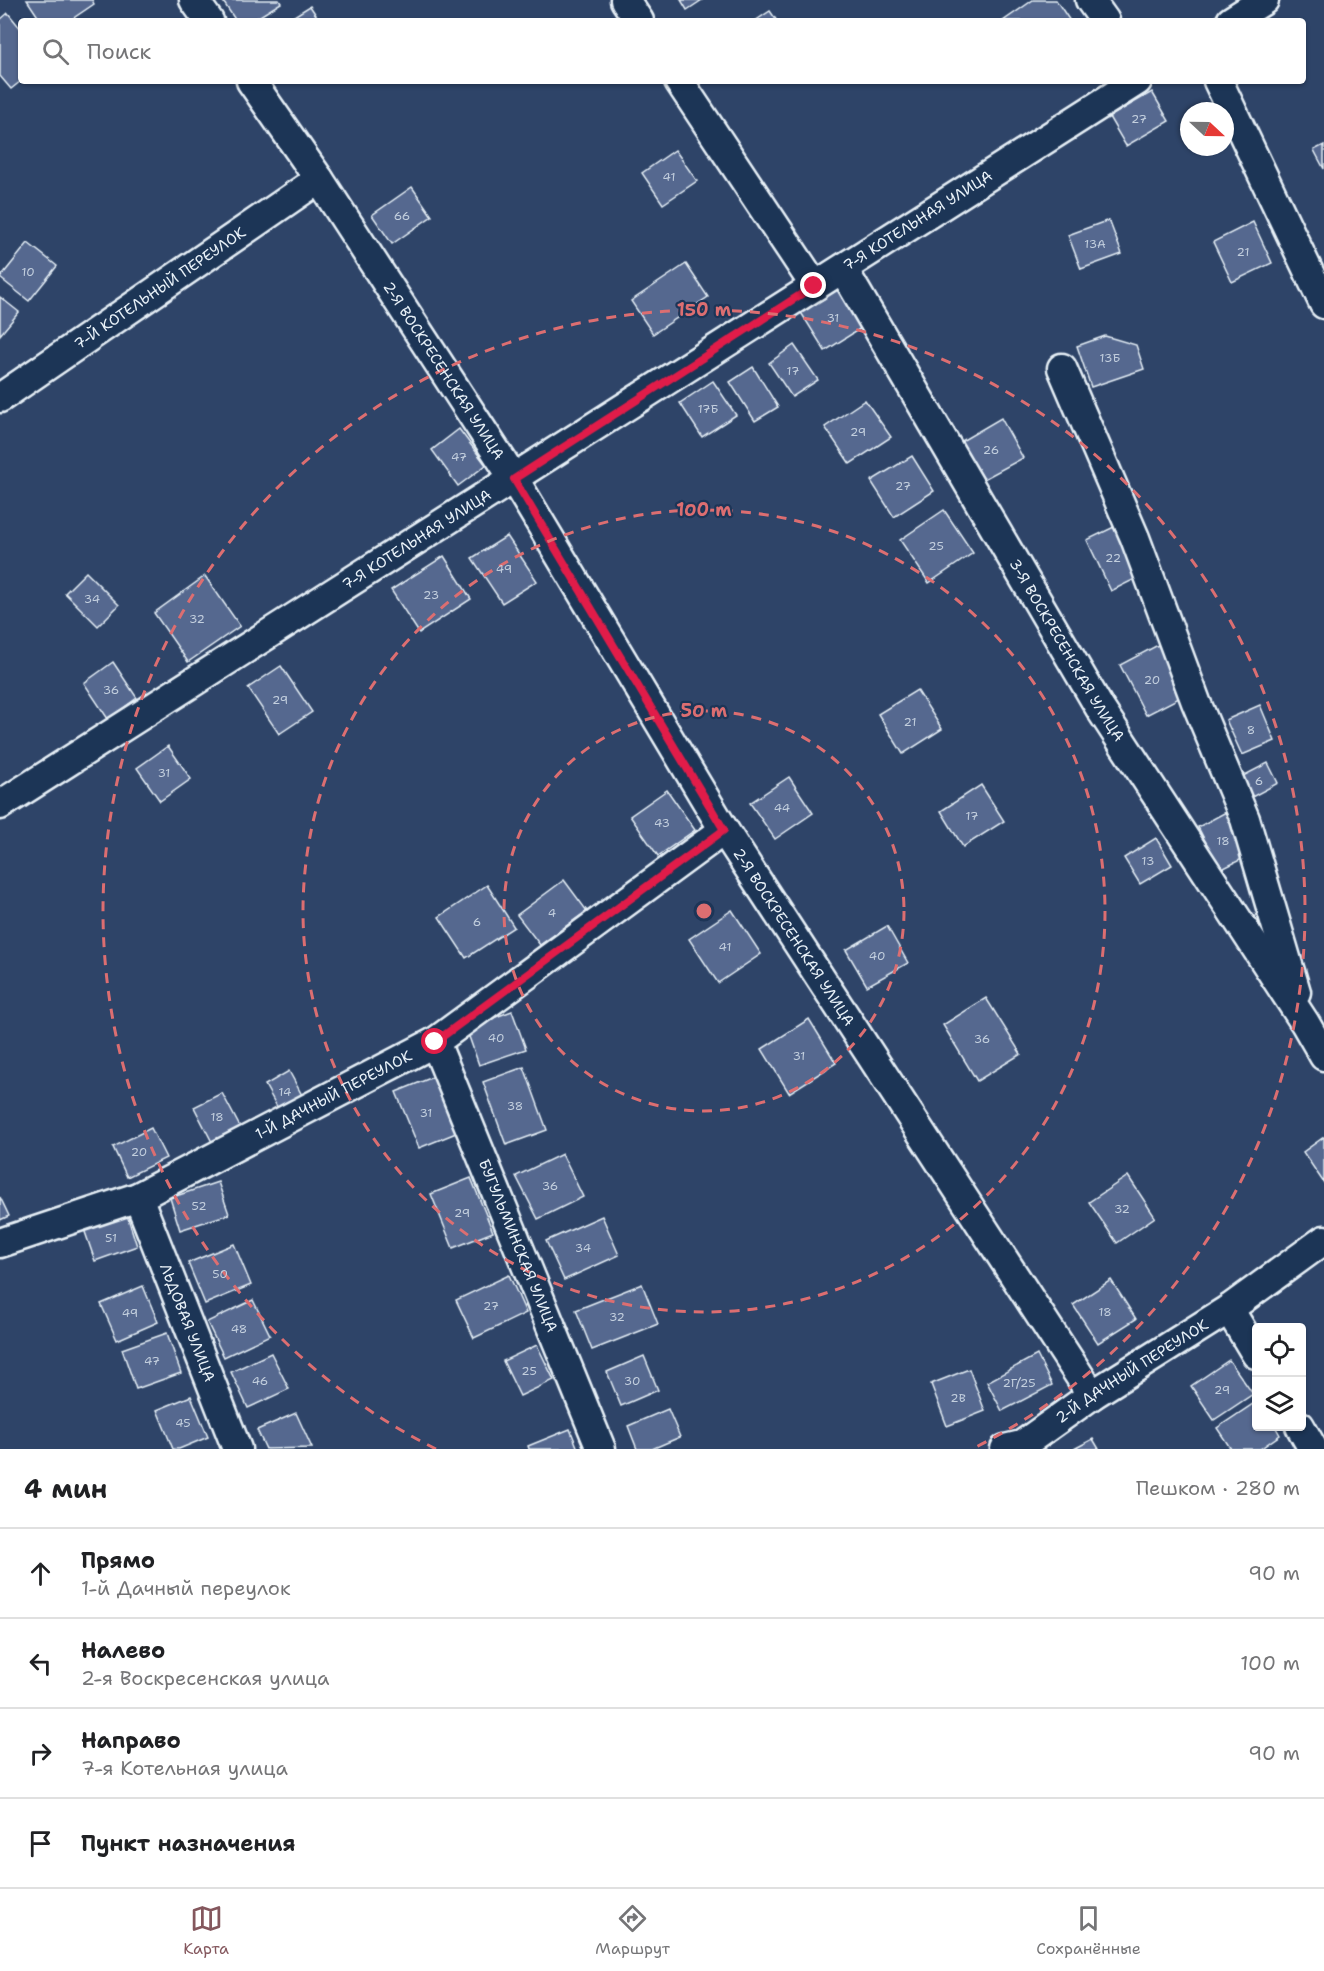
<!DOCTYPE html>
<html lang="ru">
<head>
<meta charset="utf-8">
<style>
	body { margin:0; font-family:"Shantell Sans",sans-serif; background:#f2f2f2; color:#202124 }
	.controls { position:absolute; right:18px; bottom:18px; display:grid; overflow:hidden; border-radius:6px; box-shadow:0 2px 4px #0004 }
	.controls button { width:54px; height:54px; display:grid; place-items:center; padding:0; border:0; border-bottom:2px solid #e0e0e0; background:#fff; color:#202124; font:30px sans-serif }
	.compass { position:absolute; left:1180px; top:102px; width:54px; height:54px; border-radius:50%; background:#fff; box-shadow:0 2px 4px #0004; rotate:112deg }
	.stop { position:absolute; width:18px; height:18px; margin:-14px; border:4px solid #e11d48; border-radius:50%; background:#fff }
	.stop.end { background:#e11d48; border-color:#fff; box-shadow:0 2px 6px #0008 }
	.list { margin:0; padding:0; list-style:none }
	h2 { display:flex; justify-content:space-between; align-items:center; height:78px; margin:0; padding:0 24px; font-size:26px }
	h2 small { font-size:20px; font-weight:400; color:#757577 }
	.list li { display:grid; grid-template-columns:39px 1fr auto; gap:18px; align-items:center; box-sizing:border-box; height:90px; padding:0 24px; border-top:2px solid #e0e0e0 }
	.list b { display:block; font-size:22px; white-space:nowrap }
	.list p { margin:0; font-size:20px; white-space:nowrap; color:#757577 }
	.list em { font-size:20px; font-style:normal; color:#757577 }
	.icon { flex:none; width:33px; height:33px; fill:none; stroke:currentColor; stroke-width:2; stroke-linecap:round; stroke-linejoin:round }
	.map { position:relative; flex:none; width:1324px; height:1449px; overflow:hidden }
	.search { position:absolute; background:#fff; box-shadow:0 2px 4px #0004; left:18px; right:18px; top:18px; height:66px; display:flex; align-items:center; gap:15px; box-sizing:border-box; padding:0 21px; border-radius:6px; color:#757577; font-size:22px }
	.sheet { height:438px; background:#fff }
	nav { display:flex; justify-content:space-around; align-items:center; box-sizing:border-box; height:84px; border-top:2px solid #e0e0e0; background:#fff; font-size:16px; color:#757577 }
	nav a { display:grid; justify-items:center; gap:3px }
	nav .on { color:#84575d }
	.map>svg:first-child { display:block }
	.building { fill:#54688f; stroke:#e8f1f8; stroke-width:1.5 }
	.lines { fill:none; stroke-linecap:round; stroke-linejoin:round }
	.street-casing { stroke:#e8f1f8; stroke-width:33 }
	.street { stroke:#1d3557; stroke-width:28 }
	.route { stroke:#e11d48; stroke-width:8 }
	.ring { fill:none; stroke:#dc6e71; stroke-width:3; stroke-dasharray:10 8 }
	.labels { text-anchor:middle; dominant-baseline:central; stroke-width:4.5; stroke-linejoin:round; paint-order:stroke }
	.number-label { font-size:12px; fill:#c3cfde }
	.street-label { font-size:15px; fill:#e8f1f8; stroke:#1d3557 }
	.centre { fill:#dc6e71; stroke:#1d3557; stroke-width:3 }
	.ring-label { font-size:18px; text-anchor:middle; font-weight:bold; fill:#dc6e71; stroke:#1d3557; stroke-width:4.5; stroke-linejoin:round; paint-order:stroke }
</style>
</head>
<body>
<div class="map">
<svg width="1324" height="1449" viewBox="0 0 1324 1449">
	<rect width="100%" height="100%" fill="#2e4468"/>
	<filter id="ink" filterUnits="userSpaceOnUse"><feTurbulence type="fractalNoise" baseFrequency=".0167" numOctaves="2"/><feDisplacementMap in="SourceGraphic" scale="12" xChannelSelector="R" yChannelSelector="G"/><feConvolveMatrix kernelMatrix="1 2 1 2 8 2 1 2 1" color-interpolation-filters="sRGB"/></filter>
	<g filter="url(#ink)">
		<g class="building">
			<polygon points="27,0 92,0 94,4 69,21 41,21"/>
			<polygon points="222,0 279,0 281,3 252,21 236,21"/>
			<polygon points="681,0 702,0 687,10"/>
			<polygon points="1033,0 1056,0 1070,21 1003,21"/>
			<polygon points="310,6 320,21 286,21"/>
			<polygon points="770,11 777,21 755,21"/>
			<polygon points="8,13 21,29 21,81 11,89 0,76 0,20"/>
			<polygon points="1152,92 1169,121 1126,146 1109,117"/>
			<polygon points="1324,145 1324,169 1314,150"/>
			<polygon points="675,150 697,181 663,204 642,173"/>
			<polygon points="412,187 432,216 392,244 372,215"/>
			<polygon points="1109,220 1122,254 1081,269 1068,235"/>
			<polygon points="1253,222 1272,263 1232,282 1213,242"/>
			<polygon points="28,243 57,266 29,301 0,278"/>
			<polygon points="686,264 708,297 653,334 631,301"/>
			<polygon points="841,285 866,325 825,351 800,311"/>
			<polygon points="0,297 19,312 0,335"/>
			<polygon points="1105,336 1136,345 1144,369 1091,387 1077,346"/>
			<polygon points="794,345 818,380 792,397 769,363"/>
			<polygon points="753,367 778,407 755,421 730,382"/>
			<polygon points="713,381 736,415 702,437 680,403"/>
			<polygon points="865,400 891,437 850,464 825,427"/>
			<polygon points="1001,418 1023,458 982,480 960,442"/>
			<polygon points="459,429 486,465 458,486 432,450"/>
			<polygon points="912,456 934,491 894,517 871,481"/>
			<polygon points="944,510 973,553 929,583 900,540"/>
			<polygon points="1116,526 1139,577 1111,591 1087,540"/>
			<polygon points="507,536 537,581 502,603 472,558"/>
			<polygon points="444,556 471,599 419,633 391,590"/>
			<polygon points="86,572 119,605 98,626 65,593"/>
			<polygon points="205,576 240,626 188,662 154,613"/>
			<polygon points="1158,645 1183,696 1146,715 1120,665"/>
			<polygon points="113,662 137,698 108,719 84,683"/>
			<polygon points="281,666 312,712 279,734 248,688"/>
			<polygon points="917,690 942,729 903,754 878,714"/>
			<polygon points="1260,705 1275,741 1242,755 1226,720"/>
			<polygon points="168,746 191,779 160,801 137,768"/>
			<polygon points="1268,763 1278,783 1250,798 1239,778"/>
			<polygon points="789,777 813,813 775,839 750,803"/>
			<polygon points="981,785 1004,821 963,847 941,811"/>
			<polygon points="667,790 695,830 658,856 630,816"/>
			<polygon points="1226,812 1248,856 1220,870 1198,827"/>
			<polygon points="1156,838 1172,865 1140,884 1124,858"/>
			<polygon points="564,880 587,911 540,945 517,915"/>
			<polygon points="487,885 514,927 466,958 439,917"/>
			<polygon points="732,910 761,954 718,983 689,939"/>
			<polygon points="887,926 908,963 867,986 846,950"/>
			<polygon points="986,998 1021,1054 977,1081 943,1025"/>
			<polygon points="512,1011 526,1049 479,1065 466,1028"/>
			<polygon points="809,1019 836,1063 789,1093 762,1049"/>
			<polygon points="524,1067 547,1130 506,1145 483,1082"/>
			<polygon points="289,1071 304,1099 280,1112 265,1085"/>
			<polygon points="433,1077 456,1133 419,1148 396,1092"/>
			<polygon points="222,1093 240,1127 212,1142 194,1107"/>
			<polygon points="151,1128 166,1158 127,1177 113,1147"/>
			<polygon points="1324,1137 1324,1183 1303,1152"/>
			<polygon points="562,1154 583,1197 538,1219 516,1176"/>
			<polygon points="1128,1176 1155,1217 1117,1243 1089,1202"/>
			<polygon points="471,1178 493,1232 453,1248 431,1194"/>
			<polygon points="218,1182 229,1214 180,1230 170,1198"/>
			<polygon points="0,1197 9,1216 0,1220"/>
			<polygon points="127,1215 137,1246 95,1261 84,1229"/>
			<polygon points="602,1216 619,1255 564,1280 546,1241"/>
			<polygon points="234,1244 251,1285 205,1304 188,1263"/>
			<polygon points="509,1275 526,1313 474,1338 456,1300"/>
			<polygon points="1111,1280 1136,1319 1098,1343 1073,1305"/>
			<polygon points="642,1284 658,1324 592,1350 576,1310"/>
			<polygon points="143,1286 158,1322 117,1340 101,1304"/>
			<polygon points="253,1300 270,1335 224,1357 207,1322"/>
			<polygon points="167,1333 181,1373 136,1389 122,1349"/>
			<polygon points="537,1345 554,1380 520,1396 503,1361"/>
			<polygon points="271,1353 289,1389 248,1408 231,1372"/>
			<polygon points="1037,1355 1052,1385 1002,1411 987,1382"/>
			<polygon points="644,1356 658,1390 621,1406 607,1372"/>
			<polygon points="1229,1360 1253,1394 1214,1420 1191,1386"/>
			<polygon points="969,1369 985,1411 947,1426 931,1384"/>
			<polygon points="191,1396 208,1437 179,1449 173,1449 157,1410"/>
			<polygon points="1256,1402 1256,1426 1275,1426 1280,1435 1260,1449 1231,1449 1217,1428"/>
			<polygon points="668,1409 680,1437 652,1449 637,1449 628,1426"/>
			<polygon points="296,1413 312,1448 266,1449 257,1430"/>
			<polygon points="570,1429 578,1449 529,1449 528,1446"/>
			<polygon points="1093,1439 1099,1449 1074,1449"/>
		</g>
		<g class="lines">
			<g class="street-casing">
				<g id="street">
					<polyline points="194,0 209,21"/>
					<polyline points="625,0 639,21"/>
					<polyline points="1090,0 1105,21"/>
					<polyline points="1231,21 1264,0"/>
					<path id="s1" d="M251 81 319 179 514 479 724 830 1092 1395"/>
					<polyline points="679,81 815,286"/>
					<polyline points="1218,81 1324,304"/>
					<path id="s2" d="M843 269 1101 710 1305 1023 1324 1056"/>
					<polyline points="1062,368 1135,538 1196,702 1245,819 1296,992"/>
					<path id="s3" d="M0 398 319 179"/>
					<path id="s4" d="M0 805 1137 81"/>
					<path id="s5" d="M435 1042 601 1449"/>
					<path id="s6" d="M138 1197 237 1449"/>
					<path id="s7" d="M0 1243 138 1197 435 1042 724 830"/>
					<polyline points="1229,1309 1256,1354"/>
					<polyline points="1300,1426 1313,1449"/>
					<path id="s8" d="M1005 1449 1022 1445 1092 1395 1229 1309 1324 1240"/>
				</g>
			</g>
			<use href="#street" class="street"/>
		</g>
	</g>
	<g class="lines" filter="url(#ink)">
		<polyline class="route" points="435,1042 724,830 514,479 814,286"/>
	</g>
	<g class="ring">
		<circle cx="704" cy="911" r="200"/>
		<circle cx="704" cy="911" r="401"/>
		<path d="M436 1449A601 601 0 1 1 972 1449"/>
	</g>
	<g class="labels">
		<g class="number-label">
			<text x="1139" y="119">27</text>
			<text x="669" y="177">41</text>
			<text x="402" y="216">66</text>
			<text x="1095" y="244">13А</text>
			<text x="1243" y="252">21</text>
			<text x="28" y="272">10</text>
			<text x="833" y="318">31</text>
			<text x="1110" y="358">13Б</text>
			<text x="793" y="371">17</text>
			<text x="708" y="409">17Б</text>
			<text x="858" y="432">29</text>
			<text x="991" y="450">26</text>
			<text x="459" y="457">47</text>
			<text x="903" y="486">27</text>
			<text x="936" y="546">25</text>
			<text x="1113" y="558">22</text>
			<text x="504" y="569">49</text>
			<text x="431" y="595">23</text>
			<text x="92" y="599">34</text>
			<text x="197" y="619">32</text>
			<text x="1152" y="680">20</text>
			<text x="111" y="690">36</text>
			<text x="280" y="700">29</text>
			<text x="910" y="722">21</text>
			<text x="1251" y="730">8</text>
			<text x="164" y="773">31</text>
			<text x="1259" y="781">6</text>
			<text x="782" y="808">44</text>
			<text x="972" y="816">17</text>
			<text x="662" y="823">43</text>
			<text x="1223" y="841">18</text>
			<text x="1148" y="861">13</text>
			<text x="552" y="913">4</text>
			<text x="477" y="922">6</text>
			<text x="725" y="947">41</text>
			<text x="877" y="956">40</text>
			<text x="496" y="1038">40</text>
			<text x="982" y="1039">36</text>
			<text x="799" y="1056">31</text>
			<text x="285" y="1092">14</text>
			<text x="515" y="1106">38</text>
			<text x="426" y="1113">31</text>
			<text x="217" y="1117">18</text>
			<text x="139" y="1152">20</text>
			<text x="550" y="1186">36</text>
			<text x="199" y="1206">52</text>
			<text x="1122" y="1209">32</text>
			<text x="462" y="1213">29</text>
			<text x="111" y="1238">51</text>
			<text x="583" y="1248">34</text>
			<text x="220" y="1274">50</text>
			<text x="491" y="1306">27</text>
			<text x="1105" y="1312">18</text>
			<text x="130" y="1313">49</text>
			<text x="617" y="1317">32</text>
			<text x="239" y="1329">48</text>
			<text x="152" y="1361">47</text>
			<text x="529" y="1371">25</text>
			<text x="260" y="1381">46</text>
			<text x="632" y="1381">30</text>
			<text x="1019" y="1383">2Г/25</text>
			<text x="1222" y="1390">29</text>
			<text x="958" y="1398">2В</text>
			<text x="183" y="1423">45</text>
		</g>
		<g class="street-label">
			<text stroke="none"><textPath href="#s4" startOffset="1088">7-Я КОТЕЛЬНАЯ УЛИЦА</textPath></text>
			<text stroke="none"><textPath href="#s3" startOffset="194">7-Й КОТЕЛЬНЫЙ ПЕРЕУЛОК</textPath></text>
			<text stroke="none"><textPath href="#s1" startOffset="348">2-Я ВОСКРЕСЕНСКАЯ УЛИЦА</textPath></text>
			<text stroke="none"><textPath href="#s4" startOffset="494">7-Я КОТЕЛЬНАЯ УЛИЦА</textPath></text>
			<text stroke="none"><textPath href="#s2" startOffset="442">3-Я ВОСКРЕСЕНСКАЯ УЛИЦА</textPath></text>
			<text stroke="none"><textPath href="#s1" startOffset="1014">2-Я ВОСКРЕСЕНСКАЯ УЛИЦА</textPath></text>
			<text stroke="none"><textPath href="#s7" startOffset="366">1-Й ДАЧНЫЙ ПЕРЕУЛОК</textPath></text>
			<text stroke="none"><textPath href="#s5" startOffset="220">БУГУЛЬМИНСКАЯ УЛИЦА</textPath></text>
			<text stroke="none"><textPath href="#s6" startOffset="135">ЛЬДОВАЯ УЛИЦА</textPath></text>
			<text stroke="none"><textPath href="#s8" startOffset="150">2-Й ДАЧНЫЙ ПЕРЕУЛОК</textPath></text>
		</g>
	</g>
	<circle cx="704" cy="911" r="9" class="centre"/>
	<g class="ring-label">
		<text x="704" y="316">150 m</text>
		<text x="704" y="516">100 m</text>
		<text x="704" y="717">50 m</text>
	</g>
</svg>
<div class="controls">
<button><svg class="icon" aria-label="locate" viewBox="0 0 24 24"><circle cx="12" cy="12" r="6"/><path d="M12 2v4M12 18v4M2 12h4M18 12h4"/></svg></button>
<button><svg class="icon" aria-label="layers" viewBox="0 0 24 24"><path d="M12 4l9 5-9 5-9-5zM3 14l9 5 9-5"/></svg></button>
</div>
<svg class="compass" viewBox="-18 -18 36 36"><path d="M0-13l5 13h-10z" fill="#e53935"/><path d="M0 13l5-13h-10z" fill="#757577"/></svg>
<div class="stop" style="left:435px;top:1042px"></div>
<div class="stop end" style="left:814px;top:286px"></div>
<div class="search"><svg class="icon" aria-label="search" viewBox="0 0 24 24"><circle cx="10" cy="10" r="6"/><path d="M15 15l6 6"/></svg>Поиск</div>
</div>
<section class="sheet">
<h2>4 мин<small>Пешком · 280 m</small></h2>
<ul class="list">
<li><svg class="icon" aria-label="ahead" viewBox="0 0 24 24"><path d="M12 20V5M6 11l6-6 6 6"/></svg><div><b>Прямо</b><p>1-й Дачный переулок</p></div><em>90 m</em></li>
<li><svg class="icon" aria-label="left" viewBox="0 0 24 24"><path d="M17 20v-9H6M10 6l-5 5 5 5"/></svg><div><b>Налево</b><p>2-я Воскресенская улица</p></div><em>100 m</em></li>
<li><svg class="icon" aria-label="right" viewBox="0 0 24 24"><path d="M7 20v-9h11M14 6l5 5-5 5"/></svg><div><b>Направо</b><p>7-я Котельная улица</p></div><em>90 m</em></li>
<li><svg class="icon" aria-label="arrive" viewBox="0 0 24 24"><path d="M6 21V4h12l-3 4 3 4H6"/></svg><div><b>Пункт назначения</b></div></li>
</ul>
</section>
<nav>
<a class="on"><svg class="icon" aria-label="map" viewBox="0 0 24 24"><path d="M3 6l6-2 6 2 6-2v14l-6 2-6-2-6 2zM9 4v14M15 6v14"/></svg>Карта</a>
<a><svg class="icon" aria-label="directions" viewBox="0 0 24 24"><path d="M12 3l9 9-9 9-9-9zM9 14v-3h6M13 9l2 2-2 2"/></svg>Маршрут</a>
<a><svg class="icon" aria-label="saved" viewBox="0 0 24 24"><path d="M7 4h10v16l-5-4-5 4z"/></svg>Сохранённые</a>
</nav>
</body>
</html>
